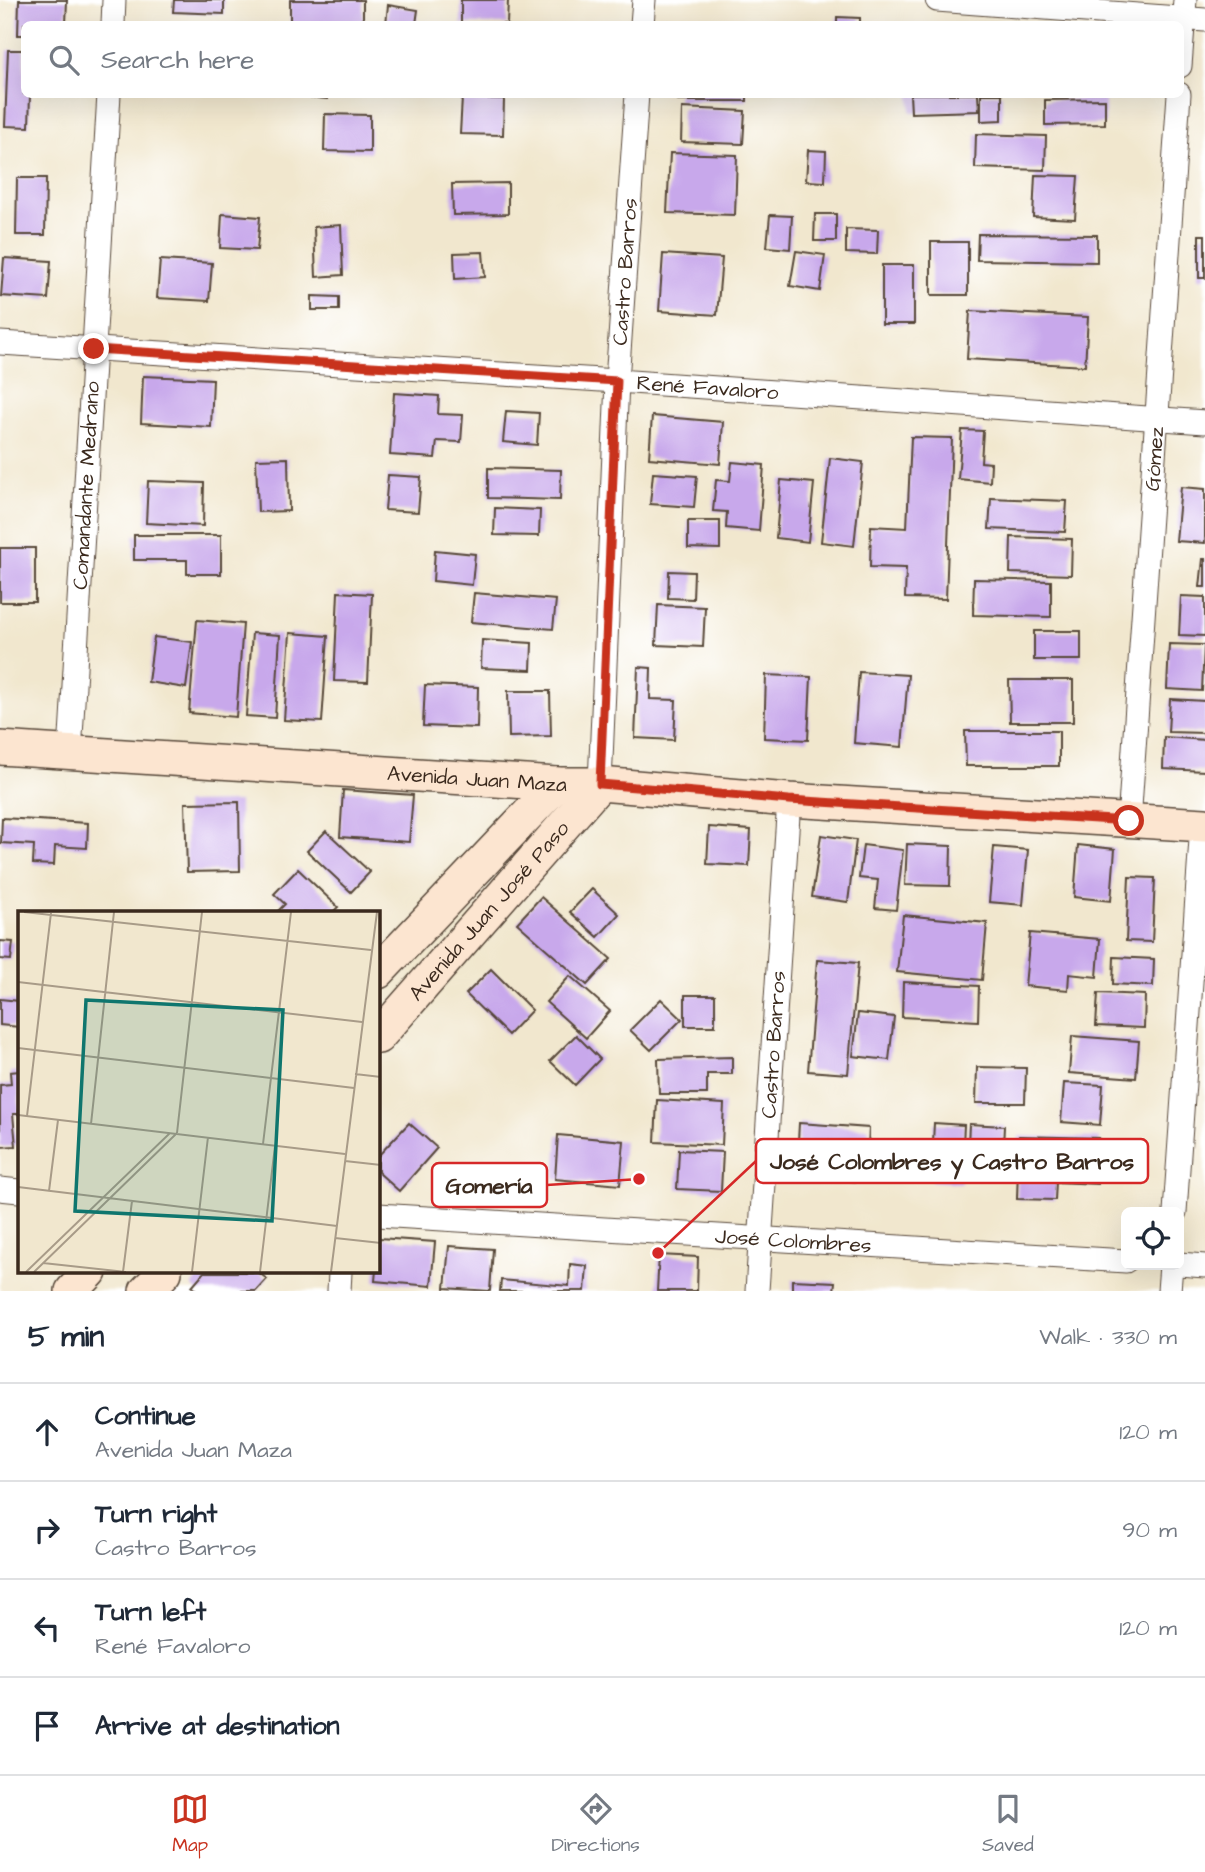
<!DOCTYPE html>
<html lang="en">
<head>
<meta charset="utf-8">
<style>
	body { margin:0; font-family:"Architects Daughter",sans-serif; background:#f6f6f7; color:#1f2937 }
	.controls { position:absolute; right:21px; bottom:21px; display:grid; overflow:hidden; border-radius:10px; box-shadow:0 7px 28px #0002 }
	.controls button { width:63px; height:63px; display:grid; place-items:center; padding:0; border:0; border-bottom:2px solid #e0e1e3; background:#fff; color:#1f2937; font:35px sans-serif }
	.stop { position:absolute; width:21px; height:21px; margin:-16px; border:5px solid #c8321e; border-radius:50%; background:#fff }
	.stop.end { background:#c8321e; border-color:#fff; box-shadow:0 2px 7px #0008 }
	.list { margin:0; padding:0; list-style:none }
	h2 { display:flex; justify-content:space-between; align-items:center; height:91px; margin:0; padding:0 28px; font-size:30px }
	h2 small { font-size:23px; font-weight:400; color:#747a83 }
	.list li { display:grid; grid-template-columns:46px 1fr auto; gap:21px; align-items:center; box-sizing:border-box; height:98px; padding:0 28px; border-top:2px solid #e0e1e3 }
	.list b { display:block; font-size:26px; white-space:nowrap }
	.list p { margin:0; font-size:23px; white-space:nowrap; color:#747a83 }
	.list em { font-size:23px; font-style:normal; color:#747a83 }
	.icon { flex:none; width:38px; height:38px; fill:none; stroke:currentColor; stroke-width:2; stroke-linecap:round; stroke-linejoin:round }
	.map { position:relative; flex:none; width:1205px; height:1291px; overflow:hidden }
	.search { position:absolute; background:#fff; box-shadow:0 7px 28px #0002; left:21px; right:21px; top:21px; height:77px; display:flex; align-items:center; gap:18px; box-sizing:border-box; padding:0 24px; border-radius:10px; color:#747a83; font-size:26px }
	.sheet { height:483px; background:#fff }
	nav { display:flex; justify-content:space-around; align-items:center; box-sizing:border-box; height:98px; border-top:2px solid #e0e1e3; background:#fff; font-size:19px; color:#747a83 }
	nav a { display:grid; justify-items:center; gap:4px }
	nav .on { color:#c8321e }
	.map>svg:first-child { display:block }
	.building { fill:#c8a8eb }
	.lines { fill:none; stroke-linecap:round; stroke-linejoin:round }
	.minor-casing { stroke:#564638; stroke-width:25 }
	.secondary-casing { stroke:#564638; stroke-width:36 }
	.minor { stroke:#fff; stroke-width:23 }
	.secondary { stroke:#fce5d0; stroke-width:33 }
	.route { stroke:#c8321e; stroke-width:9 }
	.labels { text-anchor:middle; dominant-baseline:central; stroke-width:6; stroke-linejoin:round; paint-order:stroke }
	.street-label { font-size:21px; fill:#3b2a1e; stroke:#fff }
	.inset-road { fill:none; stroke:#a89b88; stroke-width:2 }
	.view { fill:#0f766e; fill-opacity:0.15; stroke:#0f766e; stroke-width:3.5 }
	.inset-edge { fill:none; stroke:#3b2a1e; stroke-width:3.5 }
	.leader { fill:none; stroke:#d62828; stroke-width:2.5 }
	.callout-dot { fill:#d62828; stroke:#fff; stroke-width:2.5 }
	.callout { fill:#fff; stroke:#d62828; stroke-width:2.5 }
	.callout-label { font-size:23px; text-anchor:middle; font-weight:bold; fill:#3b2a1e }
</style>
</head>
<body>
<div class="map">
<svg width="1205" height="1291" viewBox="0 0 1205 1291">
	<rect width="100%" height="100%" fill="#fff"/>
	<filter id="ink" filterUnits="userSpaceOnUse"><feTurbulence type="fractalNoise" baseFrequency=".0143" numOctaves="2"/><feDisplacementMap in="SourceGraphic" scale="14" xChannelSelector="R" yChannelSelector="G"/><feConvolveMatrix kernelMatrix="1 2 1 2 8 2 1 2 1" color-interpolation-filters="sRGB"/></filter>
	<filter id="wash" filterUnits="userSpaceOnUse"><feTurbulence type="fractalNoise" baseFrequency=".00686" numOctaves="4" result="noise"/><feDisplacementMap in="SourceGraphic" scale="28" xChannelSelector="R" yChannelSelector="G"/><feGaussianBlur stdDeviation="1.57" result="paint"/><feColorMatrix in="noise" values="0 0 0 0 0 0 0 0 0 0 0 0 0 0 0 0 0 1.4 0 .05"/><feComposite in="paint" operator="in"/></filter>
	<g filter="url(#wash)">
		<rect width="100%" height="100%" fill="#f1e7ce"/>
		<g id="blocks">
			<g class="building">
				<polygon points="19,0 67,0 66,24 24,24 24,35 18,35"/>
				<polygon points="174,0 224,0 224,14 173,12"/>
				<rect x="290" y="0" width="73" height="24"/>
				<polygon points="461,0 508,0 507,24 461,24"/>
				<polygon points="388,5 418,10 416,24 386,24"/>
				<polygon points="837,17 860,18 860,24 837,24"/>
				<polygon points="8,50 24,50 24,94 30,94 29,127 5,126"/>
				<polygon points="298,94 327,94 327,99 298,96"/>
				<rect x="678" y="94" width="69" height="7"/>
				<polygon points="910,94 978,94 979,111 911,113"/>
				<polygon points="981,94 1002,94 1002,120 981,121"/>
				<polygon points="462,98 504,99 503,135 460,134"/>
				<polygon points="1105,99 1105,124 1045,125 1045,100"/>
				<polygon points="682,108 745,111 743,144 681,142"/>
				<polygon points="325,114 370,115 370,152 324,151"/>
				<polygon points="976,134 1046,136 1045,170 975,168"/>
				<polygon points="808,150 826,151 825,182 806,181"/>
				<polygon points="670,153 737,155 735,215 667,213"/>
				<polygon points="1035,175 1078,176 1075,219 1033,217"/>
				<polygon points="17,178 46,178 45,235 16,235"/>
				<polygon points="508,183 508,214 453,215 452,184"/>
				<polygon points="222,214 260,217 257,250 220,248"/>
				<polygon points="815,214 836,214 836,241 814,241"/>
				<polygon points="770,215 792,216 790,249 767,247"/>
				<polygon points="341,225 343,275 316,277 314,227"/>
				<polygon points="846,229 878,230 877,254 846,253"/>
				<polygon points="978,234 1097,235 1097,262 977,260"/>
				<rect x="1199" y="235" width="6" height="43"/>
				<rect x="931" y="242" width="37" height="53"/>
				<polygon points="796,251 825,255 820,291 790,286"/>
				<polygon points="483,252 485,277 455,279 454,253"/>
				<polygon points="663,254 722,258 717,315 659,311"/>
				<polygon points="4,258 51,261 48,299 1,296"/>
				<polygon points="160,260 212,263 209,301 157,298"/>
				<rect x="882" y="265" width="32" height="59"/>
				<polygon points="312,296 339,297 339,310 312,310"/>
				<polygon points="970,311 1088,317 1085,366 967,359"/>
				<polygon points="143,376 213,379 211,427 141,423"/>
				<polygon points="394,393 439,396 438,414 463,415 461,442 437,441 435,458 390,455"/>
				<polygon points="506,411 539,413 537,445 503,442"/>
				<polygon points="652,416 723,422 720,464 649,458"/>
				<polygon points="962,430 983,431 981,462 991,463 990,482 958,479"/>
				<polygon points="911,437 952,438 946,599 905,598 906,568 870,567 871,526 907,528"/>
				<polygon points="288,458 289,511 258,512 256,459"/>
				<polygon points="830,458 863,462 854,546 821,542"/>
				<polygon points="732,462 764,465 759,531 726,528 727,512 713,511 716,480 730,481"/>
				<polygon points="488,468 561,470 560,500 488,498"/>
				<polygon points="653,473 697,476 694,507 650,504"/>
				<polygon points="388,475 421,477 418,512 385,510"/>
				<polygon points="781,480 814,483 808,542 776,538"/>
				<polygon points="148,481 204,483 203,526 146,523"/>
				<polygon points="1181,487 1205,489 1205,543 1176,541"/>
				<polygon points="991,498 1067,501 1065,532 989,529"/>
				<polygon points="495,508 540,510 539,536 494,535"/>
				<polygon points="688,521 720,521 720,549 688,548"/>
				<polygon points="134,535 221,535 221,574 187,574 187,560 134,560"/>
				<polygon points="1011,537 1072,539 1071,575 1010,573"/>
				<rect x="0" y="548" width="35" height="54"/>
				<polygon points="435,550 475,554 472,585 433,581"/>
				<polygon points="1203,559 1205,559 1205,587 1200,587"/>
				<polygon points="669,571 694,572 693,599 668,598"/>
				<polygon points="974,579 1051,581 1051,617 973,615"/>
				<polygon points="338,592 372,594 368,682 334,681"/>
				<polygon points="474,593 556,600 553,629 471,622"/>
				<polygon points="1181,596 1205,597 1205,636 1179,635"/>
				<polygon points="658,605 705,607 703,647 656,645"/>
				<polygon points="197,620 243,624 236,717 189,713"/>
				<rect x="1034" y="631" width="47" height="29"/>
				<polygon points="252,633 280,635 275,718 246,716"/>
				<polygon points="290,633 328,636 322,722 284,720"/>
				<polygon points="154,637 192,642 186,688 148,682"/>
				<polygon points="482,640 532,643 531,670 481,668"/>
				<polygon points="1169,644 1204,645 1202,691 1167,689"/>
				<polygon points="638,667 651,668 650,699 676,700 674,740 635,738"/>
				<polygon points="859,672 908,675 902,747 854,743"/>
				<polygon points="766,675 811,677 808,740 764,738"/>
				<polygon points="1009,680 1073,680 1073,722 1010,722"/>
				<polygon points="425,685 478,687 477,728 423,726"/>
				<polygon points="508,691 550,691 551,736 509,737"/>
				<polygon points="1170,699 1205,701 1205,733 1168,732"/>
				<polygon points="965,731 1059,731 1059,766 966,766"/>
				<polygon points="1164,737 1205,740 1205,771 1163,769"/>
				<polygon points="343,790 413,795 409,842 340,837"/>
				<polygon points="239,802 240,871 187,872 185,803"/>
				<polygon points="2,818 88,823 87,848 55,846 54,865 33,864 34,845 1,843"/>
				<polygon points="709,827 751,830 749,866 707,864"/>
				<polygon points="326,831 370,872 351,892 307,851"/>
				<polygon points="821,835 856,840 848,902 812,897"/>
				<polygon points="907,844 951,846 950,886 905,885"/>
				<polygon points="863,845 903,850 896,910 875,908 878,880 859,878"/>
				<polygon points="1078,845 1115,849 1111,901 1074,897"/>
				<polygon points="994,847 1028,850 1023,905 989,902"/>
				<polygon points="298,869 338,907 332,913 276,913 285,904 274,894"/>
				<polygon points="1129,877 1155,878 1152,942 1126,941"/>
				<polygon points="592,889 619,914 598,937 570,912"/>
				<polygon points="541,897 611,959 587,985 517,923"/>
				<polygon points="903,915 987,923 982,980 897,972"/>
				<polygon points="1030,933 1100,939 1097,977 1069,974 1068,990 1025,986"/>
				<polygon points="0,941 13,942 11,960 0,959"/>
				<polygon points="1114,957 1154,959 1153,986 1113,984"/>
				<polygon points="817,960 858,963 848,1074 808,1071"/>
				<polygon points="491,969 532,1010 508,1035 466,994"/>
				<polygon points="570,976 610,1011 586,1038 546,1002"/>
				<polygon points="903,982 979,986 978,1021 902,1017"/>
				<polygon points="1098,993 1145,995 1144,1028 1096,1026"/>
				<rect x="685" y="995" width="30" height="31"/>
				<polygon points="0,999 19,1001 19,1027 0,1025"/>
				<polygon points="661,999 682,1019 651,1050 630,1030"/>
				<polygon points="858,1013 894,1017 889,1060 853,1056"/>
				<polygon points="576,1035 600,1059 575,1085 550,1061"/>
				<polygon points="1072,1036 1139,1041 1136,1078 1069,1073"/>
				<polygon points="732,1057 732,1074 707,1074 707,1094 659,1094 658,1059"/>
				<polygon points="977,1067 1026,1068 1025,1103 976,1103"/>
				<polygon points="19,1071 19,1114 13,1114 16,1146 0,1147 0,1085 11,1084 10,1072"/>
				<polygon points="1064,1083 1103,1085 1100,1125 1061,1122"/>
				<polygon points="657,1100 724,1104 722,1145 655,1142"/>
				<polygon points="409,1123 437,1148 399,1191 378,1172 378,1156"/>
				<polygon points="799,1123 869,1128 866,1182 796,1178"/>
				<polygon points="934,1123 964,1125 961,1183 931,1181"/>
				<polygon points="969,1124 1004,1126 1002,1168 967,1166"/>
				<polygon points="558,1135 624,1141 620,1185 555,1179"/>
				<polygon points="1019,1136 1099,1138 1098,1184 1056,1182 1055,1200 1017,1199"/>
				<polygon points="679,1150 723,1152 721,1191 677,1189"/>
				<polygon points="379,1238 435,1242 431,1286 375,1281"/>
				<polygon points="449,1246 493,1249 490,1291 445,1288"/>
				<polygon points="659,1255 698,1257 697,1291 657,1291"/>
				<polygon points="570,1264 587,1266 585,1291 500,1291 501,1280 569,1286"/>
				<polygon points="204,1272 258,1272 267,1279 256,1291 197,1291 192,1286"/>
				<polygon points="792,1280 835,1282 834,1291 792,1291"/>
			</g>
		</g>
	</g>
	<g filter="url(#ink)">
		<use href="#blocks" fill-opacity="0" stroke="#564638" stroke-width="2"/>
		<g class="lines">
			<g class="minor-casing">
				<g id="minor">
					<polyline points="937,0 1205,20"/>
					<polyline points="113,24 114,0"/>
					<polyline points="642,24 644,0"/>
					<polyline points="1180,66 1185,0"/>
					<path id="s1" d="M0 343 617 381 1205 422"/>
					<path id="s2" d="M70 753 109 94"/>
					<path id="s3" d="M600 784 617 381 637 94"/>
					<path id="s4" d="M1129 822 1179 94"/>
					<polyline points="0,1189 19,1191"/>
					<polyline points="1175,1212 1202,825"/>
					<path id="s5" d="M378 1215 1126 1261"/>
					<polyline points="1179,1264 1205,1266"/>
					<polyline points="339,1291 340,1272"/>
					<path id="s6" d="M757 1291 789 800"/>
					<polyline points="1169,1291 1171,1265"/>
				</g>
			</g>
			<g class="secondary-casing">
				<g id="secondary">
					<path id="s7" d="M0 748 557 784H600L789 800 1205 825"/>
					<polyline points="378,972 557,784"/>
					<path id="s8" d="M378 1037 600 784"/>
					<polyline points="72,1291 90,1272"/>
					<polyline points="146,1291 165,1272"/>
				</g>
			</g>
			<use href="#minor" class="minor"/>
			<use href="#secondary" class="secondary"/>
		</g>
	</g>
	<g class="lines" filter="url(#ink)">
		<polyline class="route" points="94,349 617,381 600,784 789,800 1129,821"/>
	</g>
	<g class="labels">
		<g class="street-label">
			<text stroke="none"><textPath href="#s3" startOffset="513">Castro Barros</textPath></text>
			<text stroke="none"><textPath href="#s1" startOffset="709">René Favaloro</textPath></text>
			<text stroke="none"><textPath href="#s4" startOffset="364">Gómez</textPath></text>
			<text stroke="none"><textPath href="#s2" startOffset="268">Comandante Medrano</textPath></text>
			<text stroke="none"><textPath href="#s7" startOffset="478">Avenida Juan Maza</textPath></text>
			<text stroke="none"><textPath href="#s8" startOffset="168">Avenida Juan José Paso</textPath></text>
			<text stroke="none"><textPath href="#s6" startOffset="247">Castro Barros</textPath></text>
			<text stroke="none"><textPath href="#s5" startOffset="416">José Colombres</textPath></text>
		</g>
	</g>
	<g transform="translate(18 911)">
		<rect width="362" height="362" fill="#f1e7ce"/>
		<path class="inset-road" d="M6 1 353 39M0 71 344 111M0 137 336 177M337 163 363 166M0 204 327 243M9 205 33 2M73 213 96 1M159 222 184 1M245 233 273 1M327 250 363 254M0 276 319 315M31 280 40 209M317 327 363 332M25 352 108 361M8 361 152 222M16 361 159 222M105 361 114 290M174 361 190 226M242 361 257 235M313 361 359 1"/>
		<path class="view" d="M68 89 265 99 254 310 57 300Z"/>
		<rect width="362" height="362" class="inset-edge"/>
	</g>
	<path class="leader" d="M658 1253L756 1161M639 1179L547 1185"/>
	<g class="callout-dot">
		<circle cx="658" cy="1253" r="7"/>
		<circle cx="639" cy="1179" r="7"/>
	</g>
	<g class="callout">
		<rect x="756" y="1139" width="392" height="44" rx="7"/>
		<rect x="432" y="1163" width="115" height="44" rx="7"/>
	</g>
	<g class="callout-label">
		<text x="952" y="1169">José Colombres y Castro Barros</text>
		<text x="489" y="1193">Gomería</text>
	</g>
</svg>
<div class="controls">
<button><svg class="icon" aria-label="locate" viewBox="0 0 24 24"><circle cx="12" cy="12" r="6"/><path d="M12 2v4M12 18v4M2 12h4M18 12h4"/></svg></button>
</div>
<div class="stop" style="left:1129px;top:821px"></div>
<div class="stop end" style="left:94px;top:349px"></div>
<div class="search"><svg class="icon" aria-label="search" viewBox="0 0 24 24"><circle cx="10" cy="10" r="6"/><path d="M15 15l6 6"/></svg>Search here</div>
</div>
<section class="sheet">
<h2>5 min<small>Walk · 330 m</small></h2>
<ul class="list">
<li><svg class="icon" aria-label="ahead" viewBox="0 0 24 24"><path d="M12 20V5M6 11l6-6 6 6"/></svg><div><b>Continue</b><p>Avenida Juan Maza</p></div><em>120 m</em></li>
<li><svg class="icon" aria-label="right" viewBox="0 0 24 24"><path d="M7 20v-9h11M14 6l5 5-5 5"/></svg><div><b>Turn right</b><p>Castro Barros</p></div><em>90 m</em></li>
<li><svg class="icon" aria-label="left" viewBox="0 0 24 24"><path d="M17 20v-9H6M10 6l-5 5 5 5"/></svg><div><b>Turn left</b><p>René Favaloro</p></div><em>120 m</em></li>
<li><svg class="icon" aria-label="arrive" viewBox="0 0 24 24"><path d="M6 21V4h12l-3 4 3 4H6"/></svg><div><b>Arrive at destination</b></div></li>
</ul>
</section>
<nav>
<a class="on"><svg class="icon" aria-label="map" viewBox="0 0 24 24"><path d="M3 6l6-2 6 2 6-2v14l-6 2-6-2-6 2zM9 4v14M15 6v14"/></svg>Map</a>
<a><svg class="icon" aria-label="directions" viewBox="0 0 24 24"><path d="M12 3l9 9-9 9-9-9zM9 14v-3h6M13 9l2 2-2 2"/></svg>Directions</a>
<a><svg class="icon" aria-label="saved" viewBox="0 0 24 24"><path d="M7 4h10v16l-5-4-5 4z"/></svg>Saved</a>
</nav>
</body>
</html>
